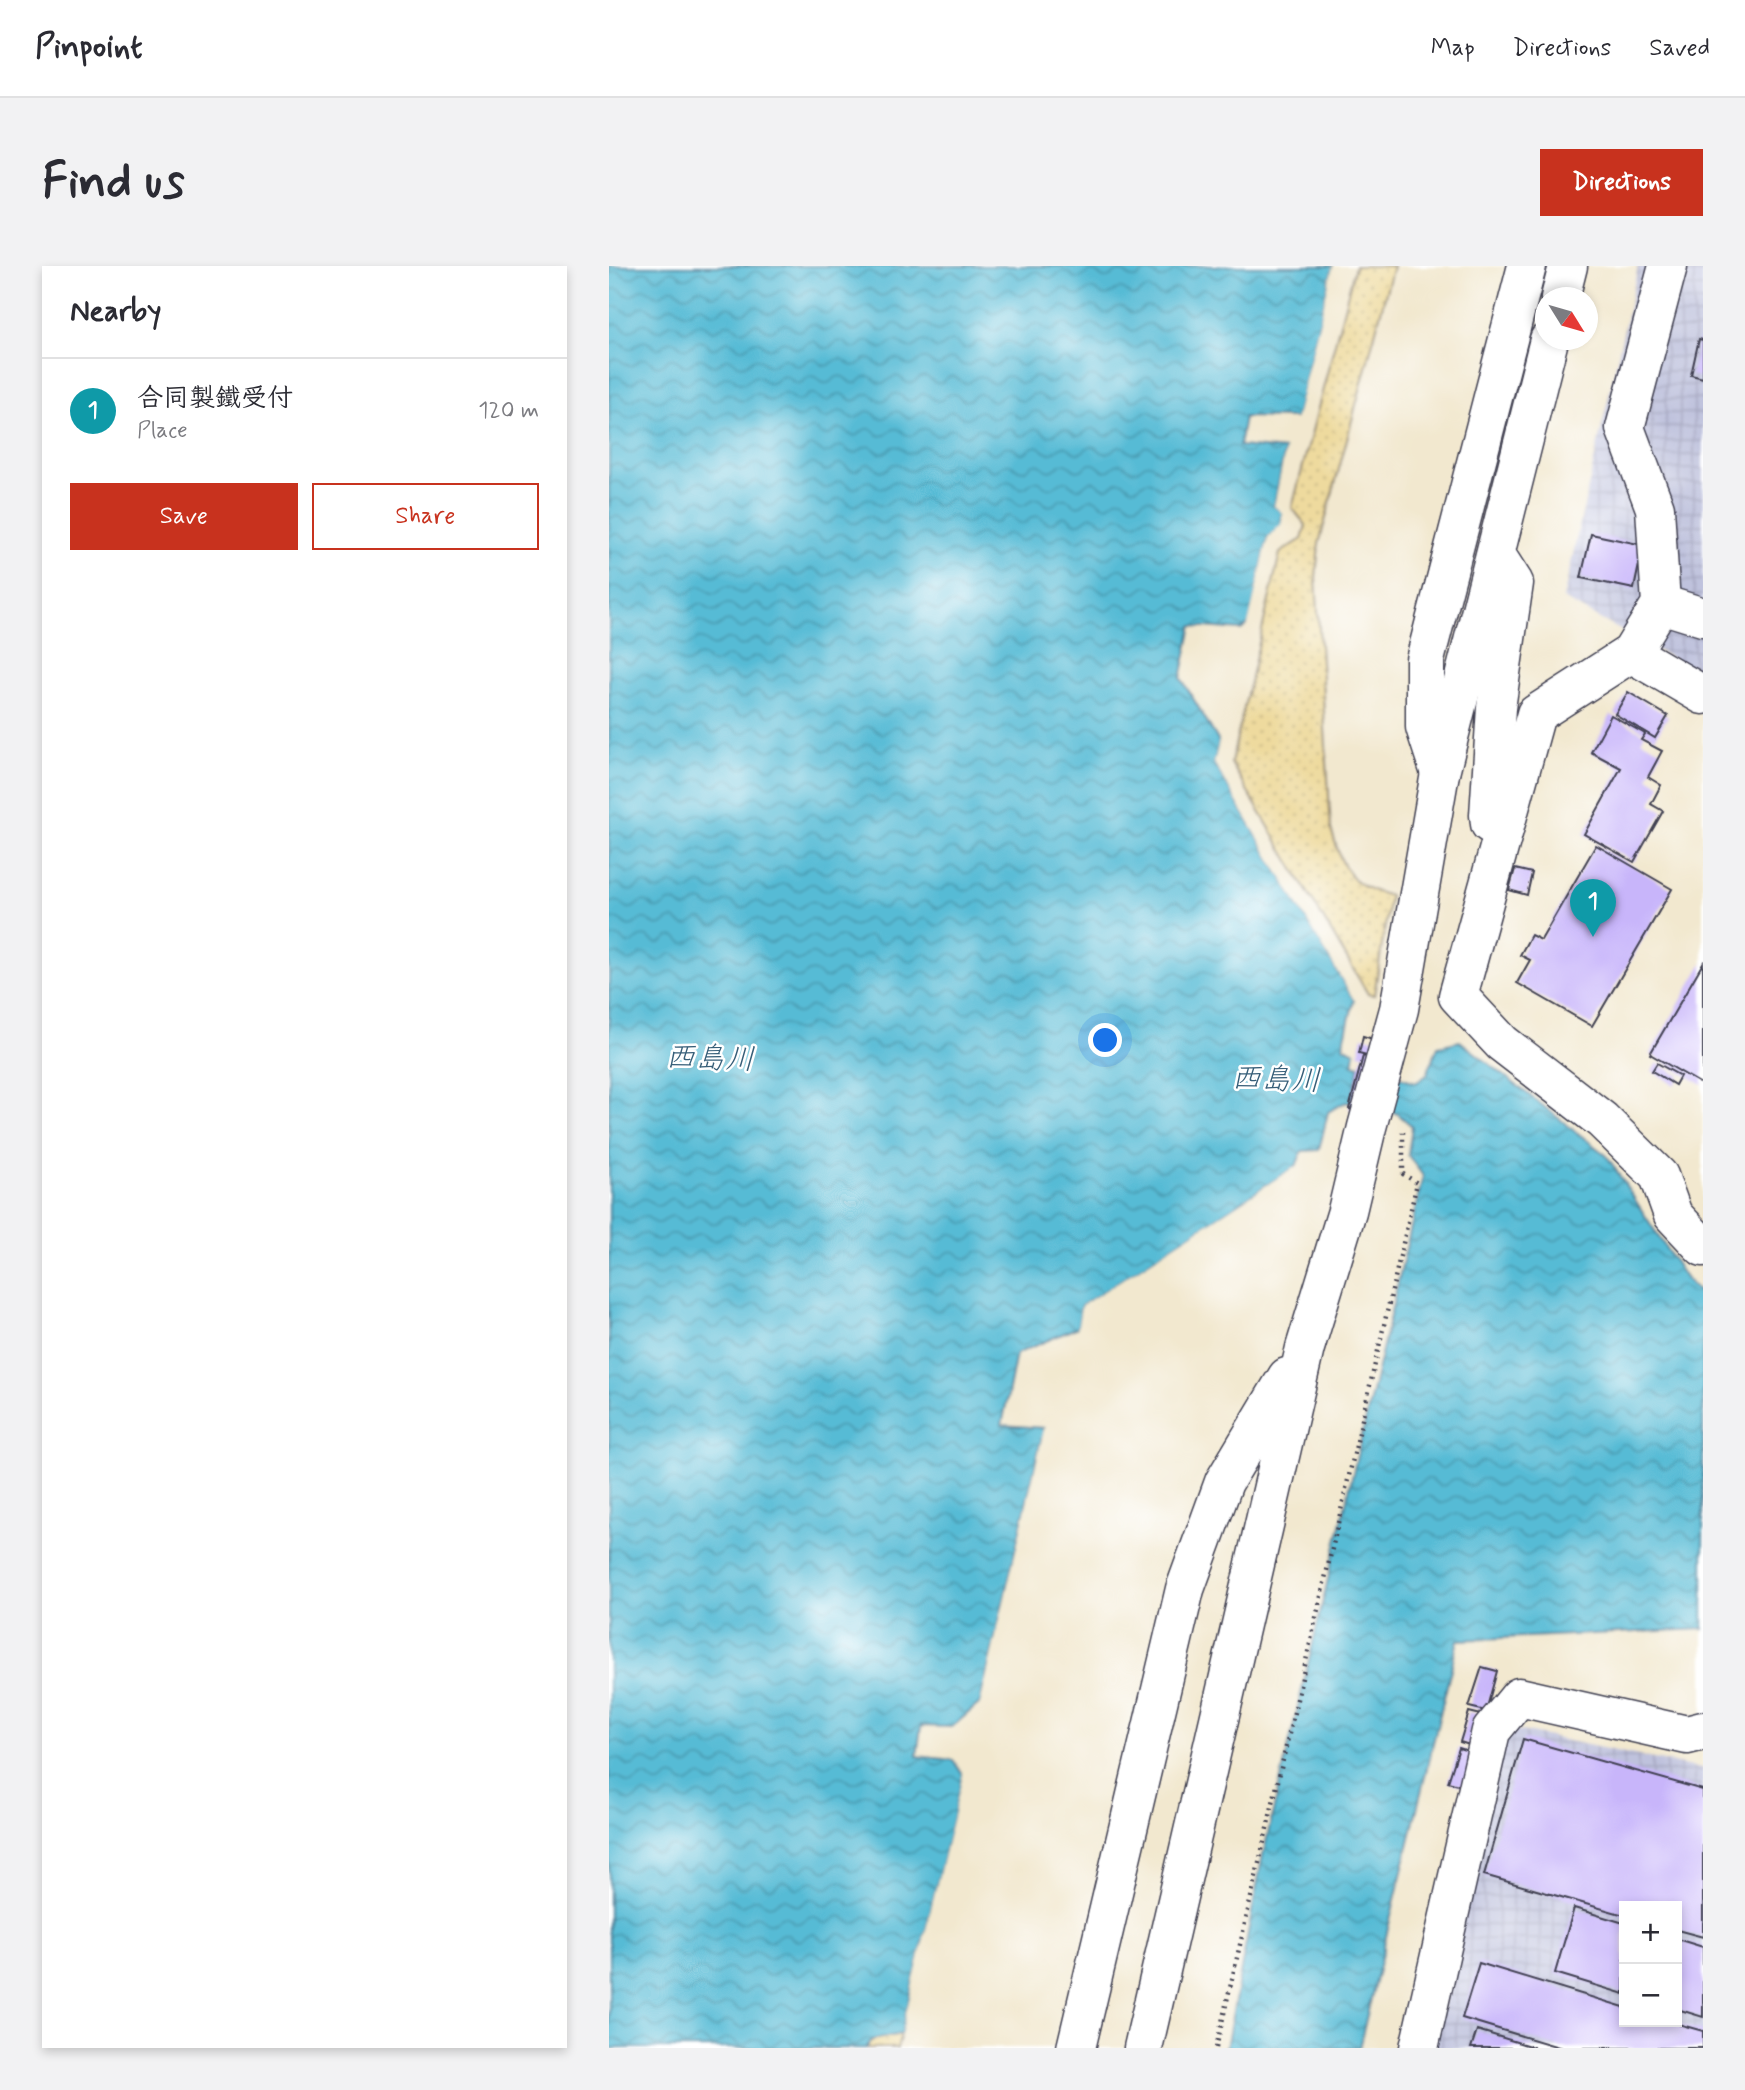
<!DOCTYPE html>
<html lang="en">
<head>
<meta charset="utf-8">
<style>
	body { margin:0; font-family:Mynerve,"Klee One",sans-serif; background:#f2f2f3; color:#2b2b33 }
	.controls { position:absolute; right:21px; bottom:21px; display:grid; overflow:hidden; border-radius:0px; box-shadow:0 4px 10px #0003 }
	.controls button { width:63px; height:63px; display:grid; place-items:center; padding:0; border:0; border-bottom:2px solid #e1e1e2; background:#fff; color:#2b2b33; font:35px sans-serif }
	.compass { position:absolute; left:926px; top:21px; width:63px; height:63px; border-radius:50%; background:#fff; box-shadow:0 4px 10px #0003; rotate:127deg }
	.you { position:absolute; left:497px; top:775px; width:24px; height:24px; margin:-18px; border:5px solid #fff; border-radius:50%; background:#1a73e8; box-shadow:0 0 0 10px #1a73e833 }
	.badge { display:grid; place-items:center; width:46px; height:46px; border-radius:50%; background:#c8321e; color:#fff; font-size:23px; font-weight:700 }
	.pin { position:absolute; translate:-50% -58px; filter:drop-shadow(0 2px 4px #0008) }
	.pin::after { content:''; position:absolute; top:37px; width:24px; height:21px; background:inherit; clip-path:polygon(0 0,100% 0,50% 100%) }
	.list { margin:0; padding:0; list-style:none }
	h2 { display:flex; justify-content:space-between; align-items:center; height:91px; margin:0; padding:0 28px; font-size:30px }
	h2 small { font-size:23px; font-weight:400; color:#7c7c81 }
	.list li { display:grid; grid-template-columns:46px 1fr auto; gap:21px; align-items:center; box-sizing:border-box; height:105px; padding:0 28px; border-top:2px solid #e1e1e2 }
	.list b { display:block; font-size:26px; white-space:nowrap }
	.list p { margin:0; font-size:23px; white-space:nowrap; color:#7c7c81 }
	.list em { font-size:23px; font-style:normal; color:#7c7c81 }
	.actions { display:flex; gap:14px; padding:21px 28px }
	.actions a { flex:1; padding:16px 0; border:2px solid #c8321e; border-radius:0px; text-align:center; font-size:24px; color:#c8321e }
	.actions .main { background:#c8321e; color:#fff }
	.map { position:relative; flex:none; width:1094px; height:1782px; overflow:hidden; border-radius:0px }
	header { display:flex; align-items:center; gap:42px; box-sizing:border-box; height:98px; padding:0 35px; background:#fff; border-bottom:2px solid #e1e1e2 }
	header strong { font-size:33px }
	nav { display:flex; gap:38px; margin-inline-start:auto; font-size:24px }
	.intro { display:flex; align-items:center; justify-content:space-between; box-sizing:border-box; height:168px; padding:0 42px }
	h1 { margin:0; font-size:49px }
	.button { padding:18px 32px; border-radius:0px; background:#c8321e; color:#fff; font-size:24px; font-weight:700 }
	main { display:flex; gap:42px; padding:0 42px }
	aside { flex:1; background:#fff; border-radius:0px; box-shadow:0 4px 10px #0003 }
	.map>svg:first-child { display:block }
	.industrial { fill:url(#industrial-grid); fill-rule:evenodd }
	.sand { fill:url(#sand-dots); stroke:#887e6c; stroke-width:2 }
	.water { fill:url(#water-waves); stroke:#3c6e88; stroke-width:2 }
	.pier { fill:#f2e8cf }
	.building { fill:#c8b5fa }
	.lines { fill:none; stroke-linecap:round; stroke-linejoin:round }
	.minor-casing { stroke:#414051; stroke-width:41 }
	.path { stroke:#414051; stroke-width:4.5; stroke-dasharray:2 5; stroke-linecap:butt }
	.minor { stroke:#fff; stroke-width:38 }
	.labels { text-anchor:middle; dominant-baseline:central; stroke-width:5; stroke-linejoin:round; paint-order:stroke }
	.water-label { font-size:30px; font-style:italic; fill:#375f79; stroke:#fff }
</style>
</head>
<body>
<header>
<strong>Pinpoint</strong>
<nav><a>Map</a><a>Directions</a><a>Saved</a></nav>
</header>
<div class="intro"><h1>Find us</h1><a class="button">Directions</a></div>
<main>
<aside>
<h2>Nearby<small></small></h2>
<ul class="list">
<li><span class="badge" style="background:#0f9aa8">1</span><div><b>合同製鐵受付</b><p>Place</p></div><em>120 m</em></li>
</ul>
<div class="actions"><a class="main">Save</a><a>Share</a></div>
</aside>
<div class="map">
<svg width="1094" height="1782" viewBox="0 0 1094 1782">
	<defs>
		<pattern id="industrial-grid" width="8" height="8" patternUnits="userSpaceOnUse" patternTransform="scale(1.75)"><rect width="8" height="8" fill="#bfc2dd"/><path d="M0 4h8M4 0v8" fill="none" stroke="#a4a6bf"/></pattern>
		<pattern id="sand-dots" width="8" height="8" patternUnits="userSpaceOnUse" patternTransform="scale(1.75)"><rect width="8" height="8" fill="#eeda9e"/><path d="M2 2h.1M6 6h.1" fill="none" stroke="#ccbb89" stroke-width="1.8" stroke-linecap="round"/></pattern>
		<pattern id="water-waves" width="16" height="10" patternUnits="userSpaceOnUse" patternTransform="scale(1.75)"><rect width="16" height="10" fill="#57bbd5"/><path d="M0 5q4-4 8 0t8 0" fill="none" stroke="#4898ae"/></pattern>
	</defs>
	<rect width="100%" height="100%" fill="#fff"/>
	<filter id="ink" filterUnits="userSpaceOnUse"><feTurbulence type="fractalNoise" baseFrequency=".0143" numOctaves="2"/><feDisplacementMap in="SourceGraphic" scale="14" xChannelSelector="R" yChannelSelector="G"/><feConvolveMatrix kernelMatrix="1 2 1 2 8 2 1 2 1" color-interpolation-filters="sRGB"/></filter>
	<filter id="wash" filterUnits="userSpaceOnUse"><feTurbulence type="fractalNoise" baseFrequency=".00686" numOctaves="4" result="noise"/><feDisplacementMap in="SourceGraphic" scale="28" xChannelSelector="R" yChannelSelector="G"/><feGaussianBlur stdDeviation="1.57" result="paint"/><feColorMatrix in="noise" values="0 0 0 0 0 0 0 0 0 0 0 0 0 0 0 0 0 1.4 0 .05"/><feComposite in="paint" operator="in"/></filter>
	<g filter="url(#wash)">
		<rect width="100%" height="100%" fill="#f2e8cf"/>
		<g class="industrial">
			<polygon points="1029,0 1094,0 1094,409 954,333"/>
			<path d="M898 1462 1092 1503 1094 1501V1782H824ZM1015 1640H1068V1756H1015Z"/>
		</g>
		<g class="sand">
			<path d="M746 0H784L710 278 707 312 722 563C735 604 737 618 781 630L765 729 759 728 622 497 671 287 693 273 697 259 683 242Z"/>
			<polygon points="292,1768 288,1782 257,1782 263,1774"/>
		</g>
		<g class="water">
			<polygon points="0,0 724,0 687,152 635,151 630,180 676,184 665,240 673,246 673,258 659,272 640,358 632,364 583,360 572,412 610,476 605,497 745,734 734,780 746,786 744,798 751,800 742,836 735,837 719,846 710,884 693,885 687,900 472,1040 469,1061 407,1088 393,1159 435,1162 371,1437 343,1461 312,1460 308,1490 344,1494 354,1509 292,1768 263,1774 257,1782 0,1782"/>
			<polygon points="851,775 998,890 1076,1012 1094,1030 1094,1363 849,1374 750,1782 617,1782 653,1593 814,910 799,889 803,860 789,848 773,842 782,808 807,816 818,808 829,780"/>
		</g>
		<g class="pier">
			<polygon points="724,0 727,0 691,153 686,155"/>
			<polygon points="677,181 679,185 669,239 676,245 677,258 662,274 643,359 638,363 659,272 673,257 673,247 665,240"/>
			<polygon points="611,471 613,477 608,496 748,732 745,734 605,497"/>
			<polygon points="687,900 691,900 475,1042 472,1062 468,1065 472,1040"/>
			<polygon points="436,1159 439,1163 374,1438 370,1443"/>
			<polygon points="355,1504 358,1510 295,1769 291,1772"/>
		</g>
		<g id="blocks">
			<g class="building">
				<polygon points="1090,73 1094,74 1094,112 1082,109"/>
				<polygon points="982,268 1034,279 1025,323 972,312"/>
				<polygon points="1019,426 1059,450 1046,472 1006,448"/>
				<polygon points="1002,449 1036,468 1032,474 1053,485 1039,511 1052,519 1042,538 1054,545 1025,596 975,568 1012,502 982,486"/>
				<polygon points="987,579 1063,623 983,760 908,717 921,694 911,689 922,669 932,674"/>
				<polygon points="906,603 923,607 918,629 900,624"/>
				<polygon points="1094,697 1094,819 1041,788"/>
				<polygon points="754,770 774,776 769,792 750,787"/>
				<polygon points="754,790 769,794 756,846 740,843"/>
				<polygon points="1048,797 1071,810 1066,819 1043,805"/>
				<polygon points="873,1401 888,1405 877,1445 860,1441"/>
				<polygon points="860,1446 876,1450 867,1481 851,1476"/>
				<polygon points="914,1473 1094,1524 1094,1671 1068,1664 1068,1640 1015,1640 1015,1649 875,1609"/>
				<polygon points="850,1482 865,1487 856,1521 839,1516"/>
				<polygon points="965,1642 1015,1657 1015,1728 946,1707"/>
				<polygon points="1068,1673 1094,1681 1094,1751 1068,1743"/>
				<polygon points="870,1697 1015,1741 1015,1756 1062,1756 1094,1765 1094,1782 953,1782 853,1752"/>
				<polygon points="868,1764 924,1781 924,1782 862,1782"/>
			</g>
		</g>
	</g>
	<g filter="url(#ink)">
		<use href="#blocks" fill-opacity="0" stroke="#414051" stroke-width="2"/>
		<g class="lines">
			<g class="minor-casing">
				<g id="minor">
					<polyline points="1059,0 1016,162 1046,242 1052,338 1022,387 927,448 849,730 893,777 993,854 1050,910 1064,949 1094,981"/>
					<polyline points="951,32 959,0"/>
					<polyline points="1052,338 1094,351"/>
					<polyline points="1022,387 1094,429"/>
					<polyline points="831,507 816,461 816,394 918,0"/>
					<polyline points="881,558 880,549 887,442 905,317 887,289"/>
					<polyline points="467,1782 576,1323 615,1216 678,1111"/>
					<polyline points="534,1782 696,1082 738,945 758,861 790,743 831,507 940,74"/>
					<polyline points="810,1782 882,1465 910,1431 1078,1469 1094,1465"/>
				</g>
			</g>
			<polyline class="path" points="607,1782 808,917 794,908 794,865"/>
			<use href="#minor" class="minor"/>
		</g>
	</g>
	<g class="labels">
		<g class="water-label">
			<text transform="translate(101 793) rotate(2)">西島川</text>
			<text transform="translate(667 814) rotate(2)">西島川</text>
		</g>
	</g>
</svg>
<div class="controls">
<button>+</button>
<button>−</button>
</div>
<svg class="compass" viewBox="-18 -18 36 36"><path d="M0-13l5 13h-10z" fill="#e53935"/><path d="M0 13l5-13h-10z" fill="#7c7c81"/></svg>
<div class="you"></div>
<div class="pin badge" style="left:984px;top:671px;background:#0f9aa8">1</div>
</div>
</main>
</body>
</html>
